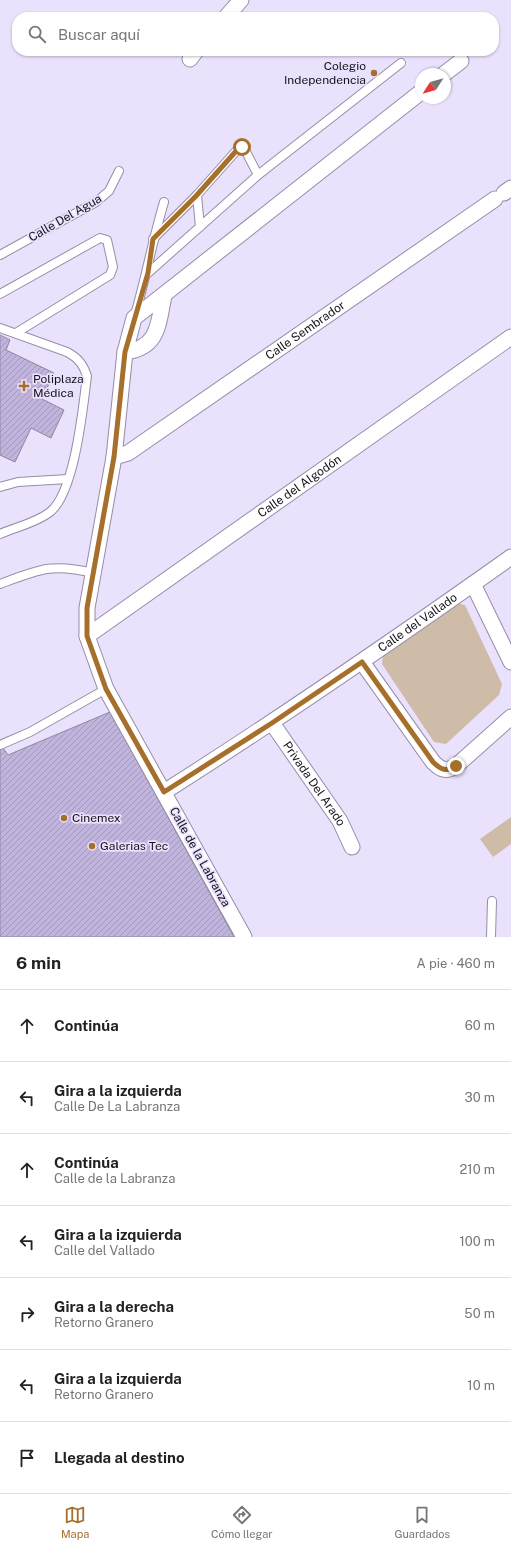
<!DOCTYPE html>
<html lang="es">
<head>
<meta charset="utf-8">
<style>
	body { margin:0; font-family:"Public Sans",sans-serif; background:#f2f2f2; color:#222 }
	.compass { position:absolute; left:415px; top:68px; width:36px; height:36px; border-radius:50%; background:#fff; box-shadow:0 1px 3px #0004; rotate:234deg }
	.stop { position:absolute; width:12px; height:12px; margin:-9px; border:3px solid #a76f2c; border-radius:50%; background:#fff }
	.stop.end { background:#a76f2c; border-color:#fff; box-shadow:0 1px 4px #0008 }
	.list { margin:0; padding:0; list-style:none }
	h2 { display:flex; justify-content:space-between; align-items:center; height:52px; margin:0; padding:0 16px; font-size:17px }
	h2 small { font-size:13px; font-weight:400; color:#767676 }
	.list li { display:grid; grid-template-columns:26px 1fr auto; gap:12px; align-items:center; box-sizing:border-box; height:72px; padding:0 16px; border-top:1px solid #e0e0e0 }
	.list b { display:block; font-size:15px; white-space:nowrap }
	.list p { margin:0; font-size:13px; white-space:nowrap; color:#767676 }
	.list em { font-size:13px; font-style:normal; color:#767676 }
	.icon { flex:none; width:22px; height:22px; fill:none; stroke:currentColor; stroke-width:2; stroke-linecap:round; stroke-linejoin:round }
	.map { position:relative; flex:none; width:511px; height:937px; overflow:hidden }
	.search { position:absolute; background:#fff; box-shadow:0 1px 3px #0004; left:12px; right:12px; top:12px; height:44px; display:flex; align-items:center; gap:10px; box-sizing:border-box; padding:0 14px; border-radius:16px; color:#767676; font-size:15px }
	.sheet { height:556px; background:#fff }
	nav { display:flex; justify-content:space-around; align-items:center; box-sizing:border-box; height:56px; border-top:1px solid #e0e0e0; background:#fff; font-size:11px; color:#767676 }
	nav a { display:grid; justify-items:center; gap:2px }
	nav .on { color:#a76f2c }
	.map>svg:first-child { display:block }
	.park { fill:#cfbca8 }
	.building { fill:url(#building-hatch); stroke:#8e86a0 }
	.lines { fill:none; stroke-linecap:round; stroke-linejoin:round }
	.lane-casing { stroke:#968da7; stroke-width:10 }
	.street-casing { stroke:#968da7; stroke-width:17 }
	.lane { stroke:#fff; stroke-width:8 }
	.street { stroke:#fff; stroke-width:15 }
	.route { stroke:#a76f2c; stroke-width:5 }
	.poi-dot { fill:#a76f2c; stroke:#eae1fd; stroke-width:1.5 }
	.labels { text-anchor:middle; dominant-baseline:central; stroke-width:3.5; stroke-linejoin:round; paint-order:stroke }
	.poi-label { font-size:12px; fill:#15121b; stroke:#eae1fd; text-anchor:start }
	.street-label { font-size:12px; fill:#15121b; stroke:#eae1fd }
</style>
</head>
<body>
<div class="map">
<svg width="511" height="937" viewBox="0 0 511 937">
	<defs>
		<pattern id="building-hatch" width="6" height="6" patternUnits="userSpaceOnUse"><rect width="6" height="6" fill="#c0b3dc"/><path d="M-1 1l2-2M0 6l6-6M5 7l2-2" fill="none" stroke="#a499bc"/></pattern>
	</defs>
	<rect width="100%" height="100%" fill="#eae1fd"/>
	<g class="park">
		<polygon points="455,603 465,605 502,684 499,695 446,744 434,742 382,664 383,654"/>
		<polygon points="511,817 511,844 493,857 480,839"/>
	</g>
	<g class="building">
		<polygon points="0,335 10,340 6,350 54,373 42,399 64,410 51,438 31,428 15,462 0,455"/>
		<polygon points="110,712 234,937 0,937 0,750 3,748 8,755"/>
	</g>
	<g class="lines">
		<g class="lane-casing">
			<g id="lane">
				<polyline points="258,175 401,63"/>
				<polyline points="153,239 197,195"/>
				<polyline points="0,255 96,202 109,191 119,171"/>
				<polyline points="148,273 258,175 244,148 237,150 197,195 200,227"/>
				<polyline points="0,294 100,238 107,240 113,267 110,275 16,333"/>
				<path d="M135 315C146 277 153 239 164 202"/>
				<path d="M0 328 67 352C78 358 83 364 87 376 83 407 75 492 50 512 36 523 16 527 0 534"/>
				<polyline points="0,487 18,482 68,479"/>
				<path d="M0 584C40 569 52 563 94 573"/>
				<polyline points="0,745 30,732 106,689"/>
				<polyline points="491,937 492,901"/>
			</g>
		</g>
		<g class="street-casing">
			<g id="street">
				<polyline points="226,17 241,0"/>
				<polyline points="190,59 196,51"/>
				<polyline points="444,74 461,61"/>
				<polyline points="504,193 511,188"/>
				<path d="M125 352C159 348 158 324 164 296"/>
				<path id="s1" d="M114 457 128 453 495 199"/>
				<polyline points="473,584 511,662"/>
				<path id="s2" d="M87 636 511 337"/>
				<path d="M362 662 433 762C441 770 446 772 456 766L511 717"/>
				<path id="s3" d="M272 723 340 821 352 847"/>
				<path id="s4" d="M164 792C282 717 397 638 511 557"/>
				<polyline points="244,937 106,689 87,636 87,608 114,457 125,352 134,318 421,92"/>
			</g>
		</g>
		<use href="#lane" class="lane"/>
		<use href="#street" class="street"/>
	</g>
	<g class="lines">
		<path class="route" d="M242 147 237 150 196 196 153 239 148 273 125 352 114 457 87 608V636L106 689 164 792 272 723 362 662 433 762C441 770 446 772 456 766"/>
	</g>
	<g class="poi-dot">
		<circle cx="374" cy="73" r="4"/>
		<path d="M22 380h4v4h4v4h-4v4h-4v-4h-4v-4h4z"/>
		<circle cx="64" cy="818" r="4"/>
		<circle cx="92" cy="846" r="4"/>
	</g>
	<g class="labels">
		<g class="poi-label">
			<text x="366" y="66" text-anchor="end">Colegio<tspan x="366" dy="14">Independencia</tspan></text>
			<text x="33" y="379">Poliplaza<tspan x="33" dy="14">Médica</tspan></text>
			<text x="72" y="818">Cinemex</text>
			<text x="100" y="846">Galerias Tec</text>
		</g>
		<g class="street-label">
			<text transform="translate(65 218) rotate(-30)">Calle Del Agua</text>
			<text stroke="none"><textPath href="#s1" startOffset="230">Calle Sembrador</textPath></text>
			<text stroke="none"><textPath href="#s2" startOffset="260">Calle del Algodón</textPath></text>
			<text stroke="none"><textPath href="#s4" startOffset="305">Calle del Vallado</textPath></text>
			<text stroke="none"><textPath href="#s3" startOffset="74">Privada Del Arado</textPath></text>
			<text transform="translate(200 857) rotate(61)">Calle de la Labranza</text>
		</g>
	</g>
</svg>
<svg class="compass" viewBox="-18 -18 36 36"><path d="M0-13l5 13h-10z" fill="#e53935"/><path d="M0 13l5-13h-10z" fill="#767676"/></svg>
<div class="stop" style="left:242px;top:147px"></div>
<div class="stop end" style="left:456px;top:766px"></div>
<div class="search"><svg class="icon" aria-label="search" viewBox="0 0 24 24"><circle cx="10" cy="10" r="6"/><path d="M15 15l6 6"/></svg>Buscar aquí</div>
</div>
<section class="sheet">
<h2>6 min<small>A pie · 460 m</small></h2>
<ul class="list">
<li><svg class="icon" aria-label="ahead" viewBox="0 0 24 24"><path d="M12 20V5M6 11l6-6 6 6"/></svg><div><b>Continúa</b></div><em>60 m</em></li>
<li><svg class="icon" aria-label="left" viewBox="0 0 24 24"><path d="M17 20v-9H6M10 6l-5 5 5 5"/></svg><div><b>Gira a la izquierda</b><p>Calle De La Labranza</p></div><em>30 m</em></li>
<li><svg class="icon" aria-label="ahead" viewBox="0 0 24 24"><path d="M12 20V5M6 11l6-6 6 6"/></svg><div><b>Continúa</b><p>Calle de la Labranza</p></div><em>210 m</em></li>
<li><svg class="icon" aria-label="left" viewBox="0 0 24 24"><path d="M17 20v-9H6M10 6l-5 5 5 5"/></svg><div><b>Gira a la izquierda</b><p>Calle del Vallado</p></div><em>100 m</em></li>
<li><svg class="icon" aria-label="right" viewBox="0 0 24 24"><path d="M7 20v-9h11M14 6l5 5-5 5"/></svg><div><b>Gira a la derecha</b><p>Retorno Granero</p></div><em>50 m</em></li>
<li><svg class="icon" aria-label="left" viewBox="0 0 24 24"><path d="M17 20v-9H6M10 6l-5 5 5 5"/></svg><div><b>Gira a la izquierda</b><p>Retorno Granero</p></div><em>10 m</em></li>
<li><svg class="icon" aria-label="arrive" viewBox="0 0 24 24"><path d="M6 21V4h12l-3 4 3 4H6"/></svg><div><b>Llegada al destino</b></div></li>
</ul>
</section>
<nav>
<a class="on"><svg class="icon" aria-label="map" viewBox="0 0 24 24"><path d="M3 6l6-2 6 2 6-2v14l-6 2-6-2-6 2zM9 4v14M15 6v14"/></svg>Mapa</a>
<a><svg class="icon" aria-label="directions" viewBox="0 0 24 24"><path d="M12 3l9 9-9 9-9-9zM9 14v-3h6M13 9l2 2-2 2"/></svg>Cómo llegar</a>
<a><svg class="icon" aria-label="saved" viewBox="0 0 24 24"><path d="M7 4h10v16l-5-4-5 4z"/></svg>Guardados</a>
</nav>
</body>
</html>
